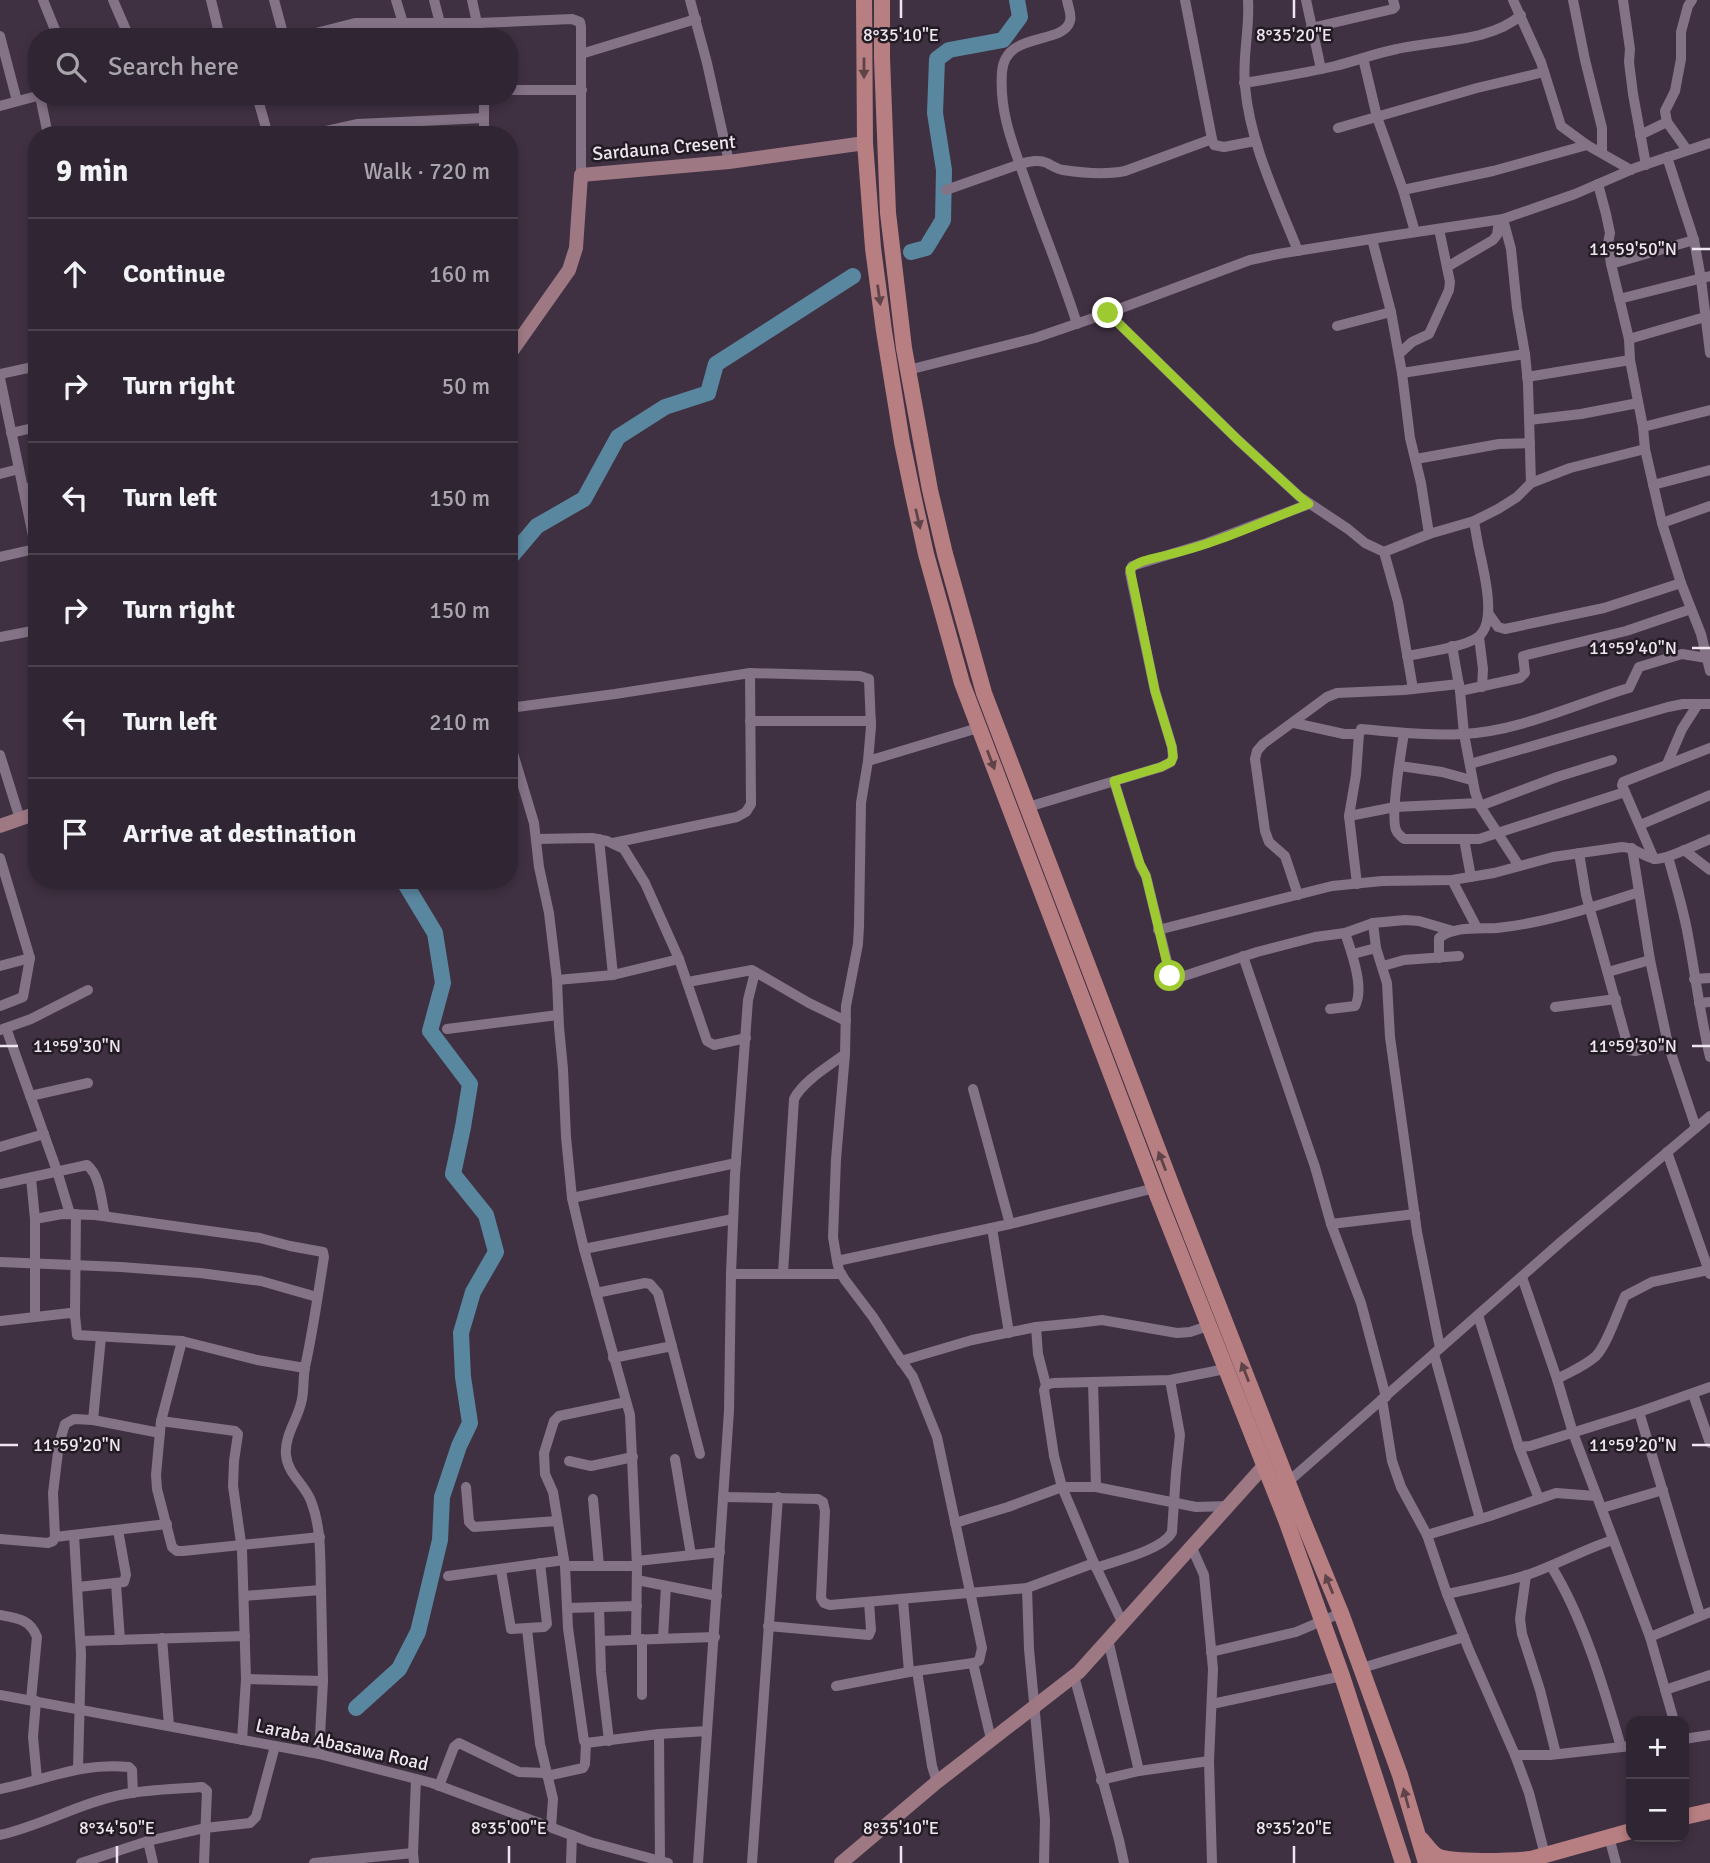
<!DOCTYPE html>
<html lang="en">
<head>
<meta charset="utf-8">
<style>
	body { margin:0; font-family:Signika,sans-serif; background:#3c313e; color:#f1f3f6 }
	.controls { position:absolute; right:21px; bottom:21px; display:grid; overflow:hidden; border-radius:14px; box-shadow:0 4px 10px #0003 }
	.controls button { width:63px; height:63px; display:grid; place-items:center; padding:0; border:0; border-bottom:2px solid #4b424d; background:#302532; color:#f1f3f6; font:35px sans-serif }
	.stop { position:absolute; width:21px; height:21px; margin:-16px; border:5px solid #9dca30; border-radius:50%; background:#fff }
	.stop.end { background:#9dca30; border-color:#fff; box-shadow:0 2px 7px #0008 }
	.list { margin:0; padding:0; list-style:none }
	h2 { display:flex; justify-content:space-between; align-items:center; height:91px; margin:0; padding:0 28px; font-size:30px }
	h2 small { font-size:23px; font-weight:400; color:#a8a5ac }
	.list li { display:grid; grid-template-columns:46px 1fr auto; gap:21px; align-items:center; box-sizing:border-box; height:112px; padding:0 28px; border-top:2px solid #4b424d }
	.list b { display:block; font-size:26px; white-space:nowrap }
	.list em { font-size:23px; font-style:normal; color:#a8a5ac }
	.icon { flex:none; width:38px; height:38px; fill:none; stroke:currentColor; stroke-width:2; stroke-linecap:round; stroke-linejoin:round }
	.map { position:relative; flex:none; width:1710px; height:1863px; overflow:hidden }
	.search { position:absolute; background:#302532; box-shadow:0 4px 10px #0003; left:28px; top:28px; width:490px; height:77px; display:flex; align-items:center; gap:18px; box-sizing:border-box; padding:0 24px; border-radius:28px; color:#a8a5ac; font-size:26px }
	.panel { position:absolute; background:#302532; box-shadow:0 4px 10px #0003; left:28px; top:126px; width:490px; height:763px; border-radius:28px }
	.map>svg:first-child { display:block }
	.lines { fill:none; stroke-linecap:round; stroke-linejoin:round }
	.river { stroke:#5a87a0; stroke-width:16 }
	.street { stroke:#847286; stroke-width:10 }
	.secondary { stroke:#9e7984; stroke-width:14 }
	.primary { stroke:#b87f82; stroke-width:16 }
	.oneway { fill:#5e4349 }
	.route { stroke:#9dca30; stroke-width:9 }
	.ticks { fill:none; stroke:#efe5f0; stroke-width:2.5 }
	.labels { text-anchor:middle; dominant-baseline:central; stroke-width:5; stroke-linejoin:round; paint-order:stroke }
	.street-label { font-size:19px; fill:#efe5f0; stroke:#221b23 }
	.ticks-label { font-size:18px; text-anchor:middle; fill:#efe5f0; stroke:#221b23; stroke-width:5; stroke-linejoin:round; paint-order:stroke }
</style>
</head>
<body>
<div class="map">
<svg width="1710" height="1863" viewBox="0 0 1710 1863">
	<rect width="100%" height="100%" fill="#403142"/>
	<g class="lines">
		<g class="river">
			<polyline points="911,252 926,248 943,220 944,170 935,113 937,59 949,50 1003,40 1020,17 1017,0"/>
			<polyline points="509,559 537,526 584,499 618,437 665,407 708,393 716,364 853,276"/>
			<polyline points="356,1708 399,1669 418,1632 440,1540 442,1497 459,1446 470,1423 463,1377 461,1333 473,1292 496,1252 486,1215 453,1174 463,1127 470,1084 430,1031 443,983 435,933 403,880"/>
		</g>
		<g class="street">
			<polyline points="43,0 58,37"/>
			<polyline points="113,0 129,37"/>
			<polyline points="211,0 220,37"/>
			<polyline points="274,0 284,37"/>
			<polyline points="396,0 403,23"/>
			<polyline points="434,0 440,23"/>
			<polyline points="472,0 480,37"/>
			<polyline points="690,0 707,63 729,162"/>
			<path d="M1067 0C1068 7 1072 14 1070 21 1063 46 1005 30 1002 72 999 112 1013 145 1026 182 1042 229 1062 276 1077 324"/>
			<polyline points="1185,0 1212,139 1214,145 1224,147 1255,141"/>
			<path d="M1248 0C1250 29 1242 57 1245 86 1250 144 1277 198 1298 251"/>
			<polyline points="1306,0 1321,69"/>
			<polyline points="1513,0 1541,62 1561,126 1587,145 1631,170"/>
			<polyline points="1573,0 1585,60 1602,128 1602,153"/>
			<polyline points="1623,0 1630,49 1629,62 1633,94 1646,165"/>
			<polyline points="1311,28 1393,9 1395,7 1393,0"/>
			<polyline points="0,36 17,101"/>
			<polyline points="300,37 355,23 478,23 572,19 580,22 581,27 581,175"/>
			<polyline points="581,54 696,19"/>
			<polyline points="1363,58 1377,117 1403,190 1415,232"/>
			<path d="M1244 83C1275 78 1305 73 1335 66 1356 61 1376 53 1397 49 1436 40 1491 42 1521 15"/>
			<polyline points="509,90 582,90"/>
			<polyline points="40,96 48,135"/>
			<polyline points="257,96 268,135"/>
			<polyline points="484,96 484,135"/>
			<polyline points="0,106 37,96"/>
			<polyline points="1338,128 1477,88 1544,72"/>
			<polyline points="308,135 358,124 484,118"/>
			<polyline points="1640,135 1667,122"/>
			<polyline points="1687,150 1667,122 1665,111 1675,91 1681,59 1681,32 1688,6 1692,0"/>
			<polyline points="1667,157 1694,240 1701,279 1710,353"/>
			<polyline points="1598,184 1606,214 1610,233 1608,243 1611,264 1629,339 1630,360 1643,427 1645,449 1662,523 1681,583 1701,634 1710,671"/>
			<path d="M946 190 1020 164C1029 162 1038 159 1047 163 1053 166 1057 169 1063 170 1083 173 1105 175 1125 171L1212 139"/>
			<polyline points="1403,190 1493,171 1587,145"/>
			<polyline points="1503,219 1511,249 1517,308 1525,354 1528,384 1531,483"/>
			<polyline points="1372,239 1391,312 1402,373 1410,438 1421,483 1429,534"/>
			<polyline points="1611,264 1694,240"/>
			<polyline points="1447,267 1493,240 1497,235 1499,220"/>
			<polyline points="1619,299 1710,276"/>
			<polyline points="1108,313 1238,440 1300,497 1348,529 1365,543 1384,552 1398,602 1413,689"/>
			<polyline points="509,323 519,341"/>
			<polyline points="1337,326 1391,312"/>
			<polyline points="1629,339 1705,317"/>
			<polyline points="1399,354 1412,342 1429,334 1449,290 1450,282 1439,229"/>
			<polyline points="908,370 1035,338 1108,313 1250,260 1278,254 1390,236 1503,219 1575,194 1635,168 1710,143"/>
			<polyline points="1402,373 1525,354"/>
			<polyline points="0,374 37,366"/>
			<polyline points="1527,377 1630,360"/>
			<polyline points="0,378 37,555"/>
			<polyline points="1529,420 1581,414 1638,403"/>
			<polyline points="1643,427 1710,410"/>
			<polyline points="11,433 37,427"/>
			<polyline points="1416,459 1499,444 1530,443"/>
			<polyline points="0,474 19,469"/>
			<polyline points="1653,485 1710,470"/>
			<polyline points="23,489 37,487"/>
			<polyline points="1662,523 1710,506"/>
			<polyline points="1384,552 1429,534 1474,521 1498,509 1517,497 1531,483 1570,468 1645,449"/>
			<polyline points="0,557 35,549"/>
			<polyline points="1488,613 1498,627 1505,629 1604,608 1681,583"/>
			<polyline points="0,637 37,630"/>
			<polyline points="1479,637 1483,669 1482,687"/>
			<polyline points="1452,646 1460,691 1464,734 1475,792 1480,806 1519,866"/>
			<path d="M1407 656C1426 652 1459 648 1475 639 1498 627 1485 578 1481 558 1478 546 1476 533 1474 521"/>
			<polyline points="1460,691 1520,678 1525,673 1523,656 1626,631 1691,609"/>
			<polyline points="509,708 615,694 750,673 860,676 869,679 871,727 868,761 861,803 859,926 858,944 846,1006 845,1054 836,1159 833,1237 837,1261 839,1270 845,1280 873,1317 896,1353 913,1377 937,1437 982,1648 979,1661 973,1663 909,1672 836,1686"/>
			<polyline points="750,721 871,721"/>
			<path d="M1294 723 1344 734H1359L1361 729C1395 732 1430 736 1463 734 1521 731 1575 704 1629 688L1639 667 1682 654 1707 658"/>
			<path d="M1404 733C1401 752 1390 815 1396 830 1398 835 1400 835 1404 839H1479L1625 792"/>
			<polyline points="509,740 534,823 539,867 549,913 557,980 559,1027 563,1069 566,1137 572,1198 584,1249 630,1415 637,1566 636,1639"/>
			<polyline points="0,755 20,819"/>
			<polyline points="868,761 978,728"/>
			<polyline points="1470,764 1668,707 1683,704 1710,704"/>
			<polyline points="1667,764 1682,729 1698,704"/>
			<polyline points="1400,766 1442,772 1471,780"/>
			<polyline points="1114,781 1140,865 1146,876 1171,978 1175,979 1257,952 1315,937 1345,933 1373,923 1405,920 1419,921 1453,931"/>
			<polyline points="1480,806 1557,777 1612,760"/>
			<polyline points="1028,807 1161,767 1171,762 1173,757 1172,747 1155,691 1130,573 1132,566 1207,543 1309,504"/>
			<polyline points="1349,816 1395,807 1479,803"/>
			<polyline points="1640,825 1710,795"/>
			<polyline points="536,839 592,838 607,841 624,849 645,883 679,959 707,1041 714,1045 746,1038"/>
			<polyline points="599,839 613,975"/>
			<polyline points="1464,839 1471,877"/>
			<polyline points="613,843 737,817 746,812 751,804 750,673"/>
			<polyline points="1632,848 1650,960 1668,1044 1696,1128"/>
			<polyline points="1684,850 1710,870"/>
			<polyline points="1579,853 1586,895 1629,1050 1635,1051 1668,1044"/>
			<path d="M1668 857C1675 881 1682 905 1687 930 1695 972 1700 1015 1710 1057"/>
			<polyline points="0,858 30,958 23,997 0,1006"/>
			<polyline points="1654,859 1622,785 1623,782 1710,748"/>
			<polyline points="1452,880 1477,928"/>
			<polyline points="1357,884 1349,816 1356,775 1359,734"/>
			<polyline points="1298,895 1285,856 1269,842 1265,831 1255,759 1257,751 1263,744 1327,697 1337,693 1404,690 1459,684"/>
			<polyline points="1373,923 1376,948 1387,983 1390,1037 1417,1232 1440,1348"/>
			<path d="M1158 930 1332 886 1382 881 1452 880 1494 873 1553 857 1622 847C1635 847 1643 857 1655 859 1666 860 1698 844 1710 839"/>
			<polyline points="1353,954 1376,948"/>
			<polyline points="1243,956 1315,1167 1331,1224 1361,1303 1386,1397"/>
			<path d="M1439 958V938C1454 926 1478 929 1497 928 1545 923 1593 907 1639 892"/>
			<polyline points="0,966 30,958"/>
			<polyline points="1383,966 1404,960 1459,956"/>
			<polyline points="1608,972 1650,960"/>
			<polyline points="1694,979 1710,978"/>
			<polyline points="557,980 613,975 679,959"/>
			<polyline points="688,982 752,970 809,1003 846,1021"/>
			<polyline points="1699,1003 1710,1002"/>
			<polyline points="1555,1007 1616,999"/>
			<path d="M1330 1009 1355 1006C1365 988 1351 951 1345 933"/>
			<polyline points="6,1028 57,1171 70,1214"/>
			<polyline points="447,1029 558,1015"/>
			<polyline points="0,1030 31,1019 88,990"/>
			<polyline points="973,1089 1010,1224"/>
			<polyline points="30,1096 88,1083"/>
			<polyline points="0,1147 44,1134"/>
			<polyline points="1667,1152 1710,1274"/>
			<polyline points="31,1178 35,1219 35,1317"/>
			<path d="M0 1184 87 1165C100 1175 101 1200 105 1216"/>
			<polyline points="572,1198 736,1163"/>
			<polyline points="76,1214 75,1315 77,1335 182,1341 257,1360 305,1368"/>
			<path d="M35 1219 62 1214 95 1215 260 1238 290 1246 323 1252 324 1257C318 1294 313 1331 305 1367 303 1378 304 1389 302 1399 299 1418 284 1435 286 1455 288 1475 304 1483 311 1501 322 1529 320 1561 321 1590"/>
			<polyline points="1331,1224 1415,1214"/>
			<polyline points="992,1228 1009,1333"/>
			<polyline points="584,1249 733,1219"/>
			<polyline points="837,1261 1010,1224 1155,1188"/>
			<polyline points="0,1262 121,1267 200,1273 261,1281 317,1297"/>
			<path d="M783 1273 794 1099C803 1081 829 1066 845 1054"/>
			<polyline points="731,1274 841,1274"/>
			<polyline points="1522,1277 1557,1379 1573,1433 1650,1637 1674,1721"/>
			<polyline points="596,1293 645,1283 650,1284 658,1293 700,1454"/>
			<polyline points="1478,1315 1519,1447 1539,1499"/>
			<polyline points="0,1321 70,1313 75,1315"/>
			<polyline points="1036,1327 1038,1354 1046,1385"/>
			<polyline points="182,1341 161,1421 156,1475 157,1489 172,1547 177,1551 183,1551 320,1537"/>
			<polyline points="1434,1354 1480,1519"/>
			<polyline points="613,1358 672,1346"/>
			<polyline points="901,1361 972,1340 1036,1327 1077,1323 1102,1320 1177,1333 1190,1332 1208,1326"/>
			<path d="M1557 1379C1570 1372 1585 1366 1596 1356 1607 1345 1618 1311 1625 1296L1652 1282 1708 1270"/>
			<polyline points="1093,1382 1096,1487"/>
			<polyline points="1693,1394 1710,1443"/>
			<polyline points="1382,1399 1392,1461 1401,1487 1427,1535 1447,1594 1469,1650 1515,1755 1529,1793 1545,1855"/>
			<polyline points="1639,1412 1700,1615"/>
			<polyline points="93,1420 101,1337"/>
			<polyline points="161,1421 235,1431 238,1434 234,1461 233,1486 242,1550 246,1679 242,1740"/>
			<polyline points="1519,1447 1530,1446 1639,1412 1710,1387"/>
			<polyline points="675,1459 691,1555"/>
			<polyline points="569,1461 591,1466 633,1457"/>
			<polyline points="1288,1482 1562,1241 1710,1116"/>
			<polyline points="466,1487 469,1522 474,1527 557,1521"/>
			<polyline points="723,1497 818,1499 823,1502 825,1511 821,1598 824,1603 830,1605 1027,1588 1094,1563"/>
			<polyline points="593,1499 599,1566"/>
			<polyline points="1602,1508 1663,1490"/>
			<polyline points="955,1523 1008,1507 1062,1487 1096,1487 1196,1507 1229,1506"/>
			<polyline points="74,1535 81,1654 78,1768"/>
			<polyline points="1427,1535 1490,1516 1556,1493 1596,1496"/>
			<polyline points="55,1537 53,1493 59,1444 65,1424 74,1419 93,1420 160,1433"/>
			<polyline points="0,1539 48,1543 53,1541 55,1537 167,1524"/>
			<polyline points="1192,1548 1204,1575 1213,1669 1209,1761 1212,1863"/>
			<polyline points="637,1561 720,1552"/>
			<polyline points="565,1566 637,1566"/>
			<path d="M1551 1566C1583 1617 1604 1688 1621 1747"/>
			<path d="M1096 1568C1115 1561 1163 1550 1172 1532L1176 1473 1180 1435 1170 1380"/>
			<polyline points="501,1570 511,1629 544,1627 547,1624 540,1563"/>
			<polyline points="1526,1575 1520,1619 1522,1634 1540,1690 1556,1754"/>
			<polyline points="448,1576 564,1560"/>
			<polyline points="637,1580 717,1596"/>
			<polyline points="116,1584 120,1640"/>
			<polyline points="78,1587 124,1582 126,1575 118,1530"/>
			<polyline points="1027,1588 1029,1649 1045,1820 1044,1863"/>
			<path d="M1447 1594C1474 1588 1501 1583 1527 1575 1557 1565 1584 1549 1613 1540"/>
			<polyline points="244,1596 321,1590 323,1681 319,1754"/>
			<polyline points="903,1600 909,1672"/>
			<polyline points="599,1607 601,1672 609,1741"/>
			<polyline points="567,1608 637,1606"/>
			<path d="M0 1615C17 1618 30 1619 37 1637L31 1700"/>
			<polyline points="1123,1624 1094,1563 1062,1487 1054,1456 1044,1390 1046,1385 1053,1383 1170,1380 1225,1369"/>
			<polyline points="768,1626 869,1635 871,1630 869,1602"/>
			<polyline points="527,1629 540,1744 553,1799 551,1827"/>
			<polyline points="1650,1637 1710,1612"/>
			<polyline points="162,1638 169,1726"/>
			<polyline points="663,1638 666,1586"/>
			<polyline points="642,1639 642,1695"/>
			<polyline points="1108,1640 1139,1771"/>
			<polyline points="81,1641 245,1636"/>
			<polyline points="600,1641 715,1637"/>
			<polyline points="1211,1652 1296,1632 1341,1613"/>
			<polyline points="973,1663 991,1739"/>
			<polyline points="1362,1668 1464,1637"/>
			<polyline points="917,1671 932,1766 937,1782"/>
			<polyline points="1074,1676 1119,1840 1124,1863"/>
			<polyline points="246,1679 323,1681"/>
			<polyline points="1665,1690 1710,1675"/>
			<polyline points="0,1695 319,1754 432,1783 590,1842 668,1863"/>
			<polyline points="36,1701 33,1737 37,1779"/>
			<polyline points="1212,1704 1342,1676"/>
			<polyline points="659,1734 660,1861"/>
			<polyline points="1684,1739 1710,1735"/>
			<polyline points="586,1743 659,1734 707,1731"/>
			<polyline points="1515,1755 1550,1755 1631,1746"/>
			<polyline points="547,1776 583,1768 585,1764 586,1743 584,1741 568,1628 565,1566 553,1492 545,1474 544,1453 554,1421 559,1416 626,1402"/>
			<polyline points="1101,1780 1139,1771 1209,1761"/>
			<polyline points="439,1786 454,1747 459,1743 519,1772 546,1773"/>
			<path d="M0 1789C46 1780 80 1762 129 1767L132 1770 133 1793"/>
			<path d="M0 1835C43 1825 82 1802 125 1794 150 1789 177 1789 202 1787L207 1791 204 1863"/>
			<polyline points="1609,1837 1616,1863"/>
			<polyline points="148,1841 153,1863"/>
			<polyline points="81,1863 148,1841 205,1828 250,1823 256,1817 275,1746"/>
			<polyline points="314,1863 413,1853"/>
			<polyline points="414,1863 413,1853 416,1779"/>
			<polyline points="571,1863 572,1835"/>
			<polyline points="698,1863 729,1411 731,1274 735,1175 748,1000 755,972"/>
			<polyline points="752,1863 778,1497"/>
		</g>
		<g class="secondary">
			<polyline points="509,355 569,270 576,248 581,175 729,162 865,143"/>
			<polyline points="0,826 37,813"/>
			<polyline points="841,1863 937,1782 1079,1672 1264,1466"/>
		</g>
		<g class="primary">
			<polyline points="864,0 865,143 873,248 884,331 902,442 913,495 926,554 962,683 1159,1200 1286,1520 1342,1676 1403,1863"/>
			<polyline points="882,0 882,58 888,213 904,348 930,490 945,554 984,693 1178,1202 1301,1516 1341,1613 1400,1775 1426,1863"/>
			<polyline points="1684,1817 1710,1811"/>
			<path d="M1422 1840C1427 1846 1431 1852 1437 1856 1453 1863 1510 1861 1531 1859"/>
			<polyline points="1523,1863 1531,1859 1631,1831"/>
		</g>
	</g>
	<defs><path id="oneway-solid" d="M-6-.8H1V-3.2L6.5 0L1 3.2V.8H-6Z" transform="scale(1.75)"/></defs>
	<g class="oneway">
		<use href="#oneway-solid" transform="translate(864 68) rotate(90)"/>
		<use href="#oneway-solid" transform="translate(879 295) rotate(82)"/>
		<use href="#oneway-solid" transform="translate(918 519) rotate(77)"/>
		<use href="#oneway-solid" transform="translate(991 760) rotate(69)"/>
		<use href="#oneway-solid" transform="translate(1162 1161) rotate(-111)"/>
		<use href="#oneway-solid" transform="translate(1245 1372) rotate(-111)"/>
		<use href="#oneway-solid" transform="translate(1329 1584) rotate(-112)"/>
		<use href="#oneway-solid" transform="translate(1406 1798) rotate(-105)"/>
	</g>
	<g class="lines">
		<path class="route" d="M1108 313 1238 440 1300 497 1309 504C1264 521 1218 543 1171 554 1158 558 1140 559 1130 569L1155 691 1172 747 1173 757 1171 762 1161 767 1114 781 1140 864 1146 876 1170 976"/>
	</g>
	<path class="ticks" d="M901 0V18M1294 0V18M1692 249H1710M1692 648H1710M0 1046H18M1692 1046H1710M0 1445H18M1692 1445H1710M117 1846V1863M509 1846V1863M901 1846V1863M1294 1846V1863"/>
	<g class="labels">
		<g class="street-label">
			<text transform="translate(664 148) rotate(-5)">Sardauna Cresent</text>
			<text transform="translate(342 1745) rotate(13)">Laraba Abasawa Road</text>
		</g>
	</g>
	<g class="ticks-label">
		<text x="901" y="41">8°35'10"E</text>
		<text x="1294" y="41">8°35'20"E</text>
		<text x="1633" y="255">11°59'50"N</text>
		<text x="1633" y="654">11°59'40"N</text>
		<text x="77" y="1052">11°59'30"N</text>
		<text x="1633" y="1052">11°59'30"N</text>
		<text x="77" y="1451">11°59'20"N</text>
		<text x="1633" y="1451">11°59'20"N</text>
		<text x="117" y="1834">8°34'50"E</text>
		<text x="509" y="1834">8°35'00"E</text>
		<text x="901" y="1834">8°35'10"E</text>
		<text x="1294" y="1834">8°35'20"E</text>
	</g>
</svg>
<div class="controls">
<button>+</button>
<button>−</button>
</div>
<div class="stop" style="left:1170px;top:976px"></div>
<div class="stop end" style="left:1108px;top:313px"></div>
<div class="search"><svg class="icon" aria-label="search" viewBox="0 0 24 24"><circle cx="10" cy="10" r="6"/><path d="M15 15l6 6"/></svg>Search here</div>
<section class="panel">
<h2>9 min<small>Walk · 720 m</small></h2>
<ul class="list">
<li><svg class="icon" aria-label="ahead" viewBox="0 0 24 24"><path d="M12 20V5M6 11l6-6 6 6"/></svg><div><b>Continue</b></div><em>160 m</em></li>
<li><svg class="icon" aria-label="right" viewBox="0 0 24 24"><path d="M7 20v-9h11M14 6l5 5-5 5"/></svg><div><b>Turn right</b></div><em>50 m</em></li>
<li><svg class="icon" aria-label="left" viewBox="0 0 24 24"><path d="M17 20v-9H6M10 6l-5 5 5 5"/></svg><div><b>Turn left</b></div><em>150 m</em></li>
<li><svg class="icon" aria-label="right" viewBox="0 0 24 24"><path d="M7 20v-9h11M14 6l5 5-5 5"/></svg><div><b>Turn right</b></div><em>150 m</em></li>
<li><svg class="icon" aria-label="left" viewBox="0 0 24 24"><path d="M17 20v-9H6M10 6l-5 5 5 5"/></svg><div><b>Turn left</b></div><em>210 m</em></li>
<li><svg class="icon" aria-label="arrive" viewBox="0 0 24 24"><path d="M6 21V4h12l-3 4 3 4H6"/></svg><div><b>Arrive at destination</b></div></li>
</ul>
</section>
</div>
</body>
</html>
